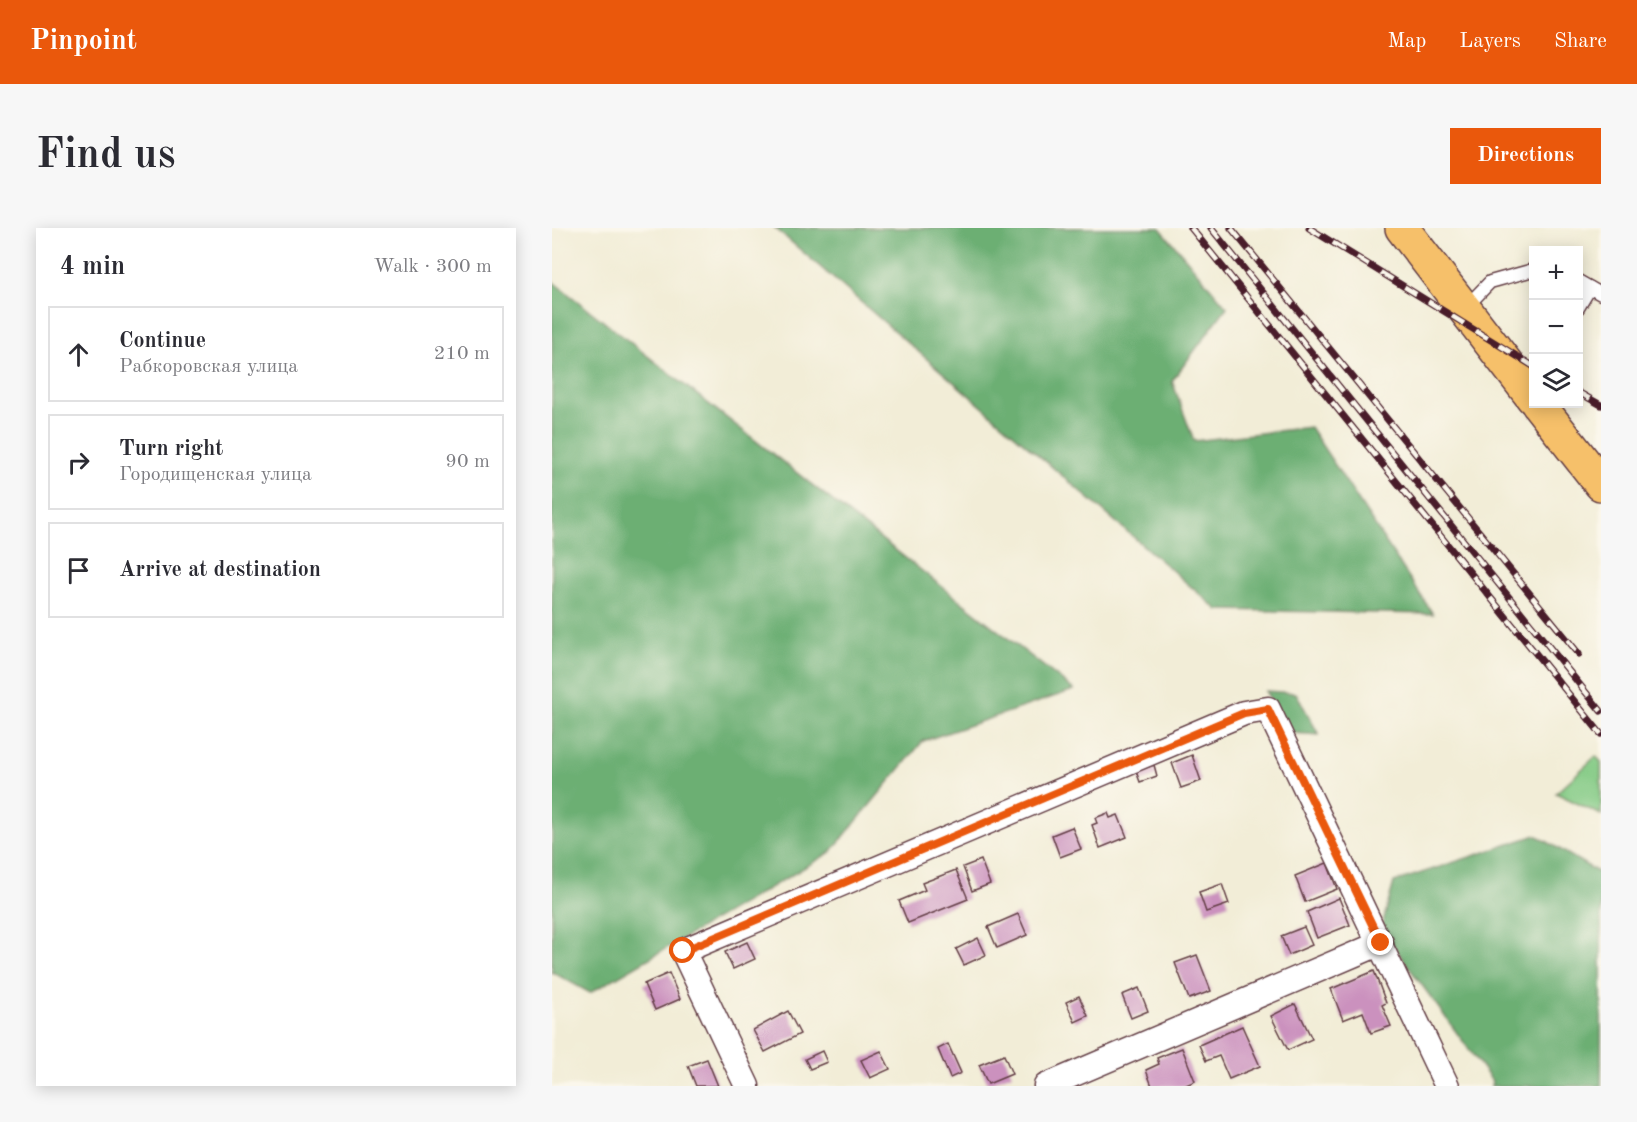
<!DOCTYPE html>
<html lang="en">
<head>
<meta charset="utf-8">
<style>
	body { margin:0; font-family:"Old Standard TT",serif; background:#f7f7f7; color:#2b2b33 }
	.controls { position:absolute; right:18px; top:18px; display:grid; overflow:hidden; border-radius:0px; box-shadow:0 3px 15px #0003 }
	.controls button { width:54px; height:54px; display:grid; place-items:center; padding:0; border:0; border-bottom:2px solid #e1e1e2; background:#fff; color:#2b2b33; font:30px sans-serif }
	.stop { position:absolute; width:18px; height:18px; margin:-14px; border:4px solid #ea580c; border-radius:50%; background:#fff }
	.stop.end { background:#ea580c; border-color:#fff; box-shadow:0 2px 6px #0008 }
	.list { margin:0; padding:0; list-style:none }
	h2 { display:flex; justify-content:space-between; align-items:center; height:78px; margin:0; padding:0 24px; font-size:26px }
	h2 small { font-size:20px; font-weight:400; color:#7c7c81 }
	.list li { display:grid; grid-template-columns:39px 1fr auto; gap:18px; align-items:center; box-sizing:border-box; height:96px; margin:0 12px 12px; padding:0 12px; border:2px solid #e1e1e2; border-radius:0px }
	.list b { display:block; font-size:22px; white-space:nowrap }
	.list p { margin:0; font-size:20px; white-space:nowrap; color:#7c7c81 }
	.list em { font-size:20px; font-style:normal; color:#7c7c81 }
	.icon { flex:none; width:33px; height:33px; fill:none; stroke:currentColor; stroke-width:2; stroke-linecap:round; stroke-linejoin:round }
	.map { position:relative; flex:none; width:1049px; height:858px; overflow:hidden; border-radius:0px }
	header { display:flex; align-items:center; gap:36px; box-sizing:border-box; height:84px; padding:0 30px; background:#ea580c; color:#fff }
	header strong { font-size:28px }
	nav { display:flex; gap:33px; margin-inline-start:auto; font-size:21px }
	.intro { display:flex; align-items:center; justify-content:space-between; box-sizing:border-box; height:144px; padding:0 36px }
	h1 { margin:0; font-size:42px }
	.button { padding:15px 27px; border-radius:0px; background:#ea580c; color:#fff; font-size:21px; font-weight:700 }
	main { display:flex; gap:36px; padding:0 36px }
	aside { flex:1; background:#fff; border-radius:0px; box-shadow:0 3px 15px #0003 }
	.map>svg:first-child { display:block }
	.green { fill:#85cb86; stroke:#687558; stroke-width:1.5 }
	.forest { fill:#6caf73; stroke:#5b674f; stroke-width:1.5 }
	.building { fill:#cb91be }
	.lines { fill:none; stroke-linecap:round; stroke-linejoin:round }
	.lane-casing { stroke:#633e45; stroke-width:15 }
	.street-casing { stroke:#633e45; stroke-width:27 }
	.primary-casing { stroke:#633e45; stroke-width:36 }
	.lane { stroke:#fff; stroke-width:12 }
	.street { stroke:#fff; stroke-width:24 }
	.primary { stroke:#f6c06b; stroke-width:33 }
	.rail-casing { stroke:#4a1f2b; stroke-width:7 }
	.rail { stroke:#fbf7ec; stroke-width:4.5; stroke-dasharray:14; stroke-linecap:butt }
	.route { stroke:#ea580c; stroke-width:8 }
</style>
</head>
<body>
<header>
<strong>Pinpoint</strong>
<nav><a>Map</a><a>Layers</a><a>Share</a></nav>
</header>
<div class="intro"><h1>Find us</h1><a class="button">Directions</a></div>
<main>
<aside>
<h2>4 min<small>Walk · 300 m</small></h2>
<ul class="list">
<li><svg class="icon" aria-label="ahead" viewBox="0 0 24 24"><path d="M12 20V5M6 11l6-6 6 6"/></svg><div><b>Continue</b><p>Рабкоровская улица</p></div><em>210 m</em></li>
<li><svg class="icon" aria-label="right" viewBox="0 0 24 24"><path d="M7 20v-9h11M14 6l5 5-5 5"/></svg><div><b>Turn right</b><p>Городищенская улица</p></div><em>90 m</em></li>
<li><svg class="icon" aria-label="arrive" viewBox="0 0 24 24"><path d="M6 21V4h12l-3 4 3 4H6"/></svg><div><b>Arrive at destination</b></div></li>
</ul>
</aside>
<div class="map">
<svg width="1049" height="858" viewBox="0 0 1049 858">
	<rect width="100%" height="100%" fill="#fbf7ec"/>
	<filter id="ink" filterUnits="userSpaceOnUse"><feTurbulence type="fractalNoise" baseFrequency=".0167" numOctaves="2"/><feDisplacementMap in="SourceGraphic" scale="12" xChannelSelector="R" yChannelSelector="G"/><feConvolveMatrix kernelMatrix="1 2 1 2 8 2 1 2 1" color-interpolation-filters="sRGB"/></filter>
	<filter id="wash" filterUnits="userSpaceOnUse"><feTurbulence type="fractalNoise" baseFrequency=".008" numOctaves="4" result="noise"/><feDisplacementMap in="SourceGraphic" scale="24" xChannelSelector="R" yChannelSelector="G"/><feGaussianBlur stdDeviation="1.35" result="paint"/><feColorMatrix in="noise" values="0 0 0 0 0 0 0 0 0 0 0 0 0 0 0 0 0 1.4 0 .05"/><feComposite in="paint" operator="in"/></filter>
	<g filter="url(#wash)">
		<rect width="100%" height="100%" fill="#f2edd7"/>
		<polygon class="green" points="1044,528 1049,534 1049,587 1004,565"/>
		<g class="forest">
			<polygon points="223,0 608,0 675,79 620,153 642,213 758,199 881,386 666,382"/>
			<polygon points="0,53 522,462 371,513 279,624 38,765 0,744"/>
			<polygon points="713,463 744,465 767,507 740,505"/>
			<polygon points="984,607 1049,646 1049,858 939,858 940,853 829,701 842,654"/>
		</g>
		<g id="blocks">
			<g class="building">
				<polygon points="640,527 649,553 629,560 620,535"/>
				<polygon points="602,537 605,548 588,554 584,543"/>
				<polygon points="556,585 558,590 566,587 575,609 548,620 540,597 545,595 543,590"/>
				<polygon points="520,599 529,621 508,629 500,607"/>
				<polygon points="429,632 438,656 420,663 411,639"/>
				<polygon points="775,635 785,661 753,674 743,648"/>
				<polygon points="404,642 416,671 356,695 347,673 373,662 370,655"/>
				<polygon points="670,656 677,676 654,684 647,664"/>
				<polygon points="787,670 798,697 765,710 755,684"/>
				<polygon points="466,686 475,707 445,720 436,699"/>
				<polygon points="752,699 760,717 737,727 729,708"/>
				<polygon points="426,710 434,727 412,737 404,721"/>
				<polygon points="195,714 203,731 181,741 173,724"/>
				<polygon points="645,727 659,763 637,771 623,735"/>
				<polygon points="822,743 834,775 830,777 839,798 819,805 811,784 791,792 779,761"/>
				<polygon points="117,745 128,771 103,782 92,756"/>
				<polygon points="587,760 596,783 579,790 570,767"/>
				<polygon points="527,768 536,788 523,794 514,774"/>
				<polygon points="743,776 760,811 736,822 719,788"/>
				<polygon points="236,783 248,806 213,824 201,802"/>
				<polygon points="690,798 708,838 677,851 667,828 654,833 647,817"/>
				<polygon points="396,816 409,845 398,850 386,821"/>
				<polygon points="630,820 643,853 632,858 600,858 594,842 607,836 605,830"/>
				<polygon points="270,823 275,834 258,841 253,831"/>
				<polygon points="329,823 338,841 318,850 309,832"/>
				<polygon points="452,827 460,846 436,856 427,837"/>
				<polygon points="155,831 166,858 144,858 136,838"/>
			</g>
		</g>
	</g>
	<g filter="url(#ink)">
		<use href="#blocks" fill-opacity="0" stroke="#633e45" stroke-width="1.5"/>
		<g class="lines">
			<g class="lane-casing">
				<g id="lane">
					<polyline points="1026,53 1049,66"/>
					<polyline points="913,80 938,54 981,42"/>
					<polyline points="1026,80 1038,60"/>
				</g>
			</g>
			<g class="street-casing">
				<g id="street">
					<polyline points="195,858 131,723 692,485 716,481 895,858"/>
					<polyline points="494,858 829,715"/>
				</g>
			</g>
			<g class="primary-casing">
				<g id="primary">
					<polyline points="850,0 981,170"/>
					<polyline points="986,176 1049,256"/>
				</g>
			</g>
			<use href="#lane" class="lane"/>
			<use href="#street" class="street"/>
			<use href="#primary" class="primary"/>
			<g class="rail-casing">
				<g id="rail">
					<polyline points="639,0 1049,506"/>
					<polyline points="659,0 1049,483"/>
					<polyline points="679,0 1027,426"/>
					<polyline points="757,0 981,138"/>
					<polyline points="1026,164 1049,177"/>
				</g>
			</g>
			<use href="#rail" class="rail"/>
		</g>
	</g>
	<g class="lines" filter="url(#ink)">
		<polyline class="route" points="131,723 692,485 716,481 829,715"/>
	</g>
</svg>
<div class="controls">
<button>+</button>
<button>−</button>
<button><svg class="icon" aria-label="layers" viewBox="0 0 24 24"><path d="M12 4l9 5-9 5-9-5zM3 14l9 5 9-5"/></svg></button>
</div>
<div class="stop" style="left:131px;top:723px"></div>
<div class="stop end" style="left:829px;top:715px"></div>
</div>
</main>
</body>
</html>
